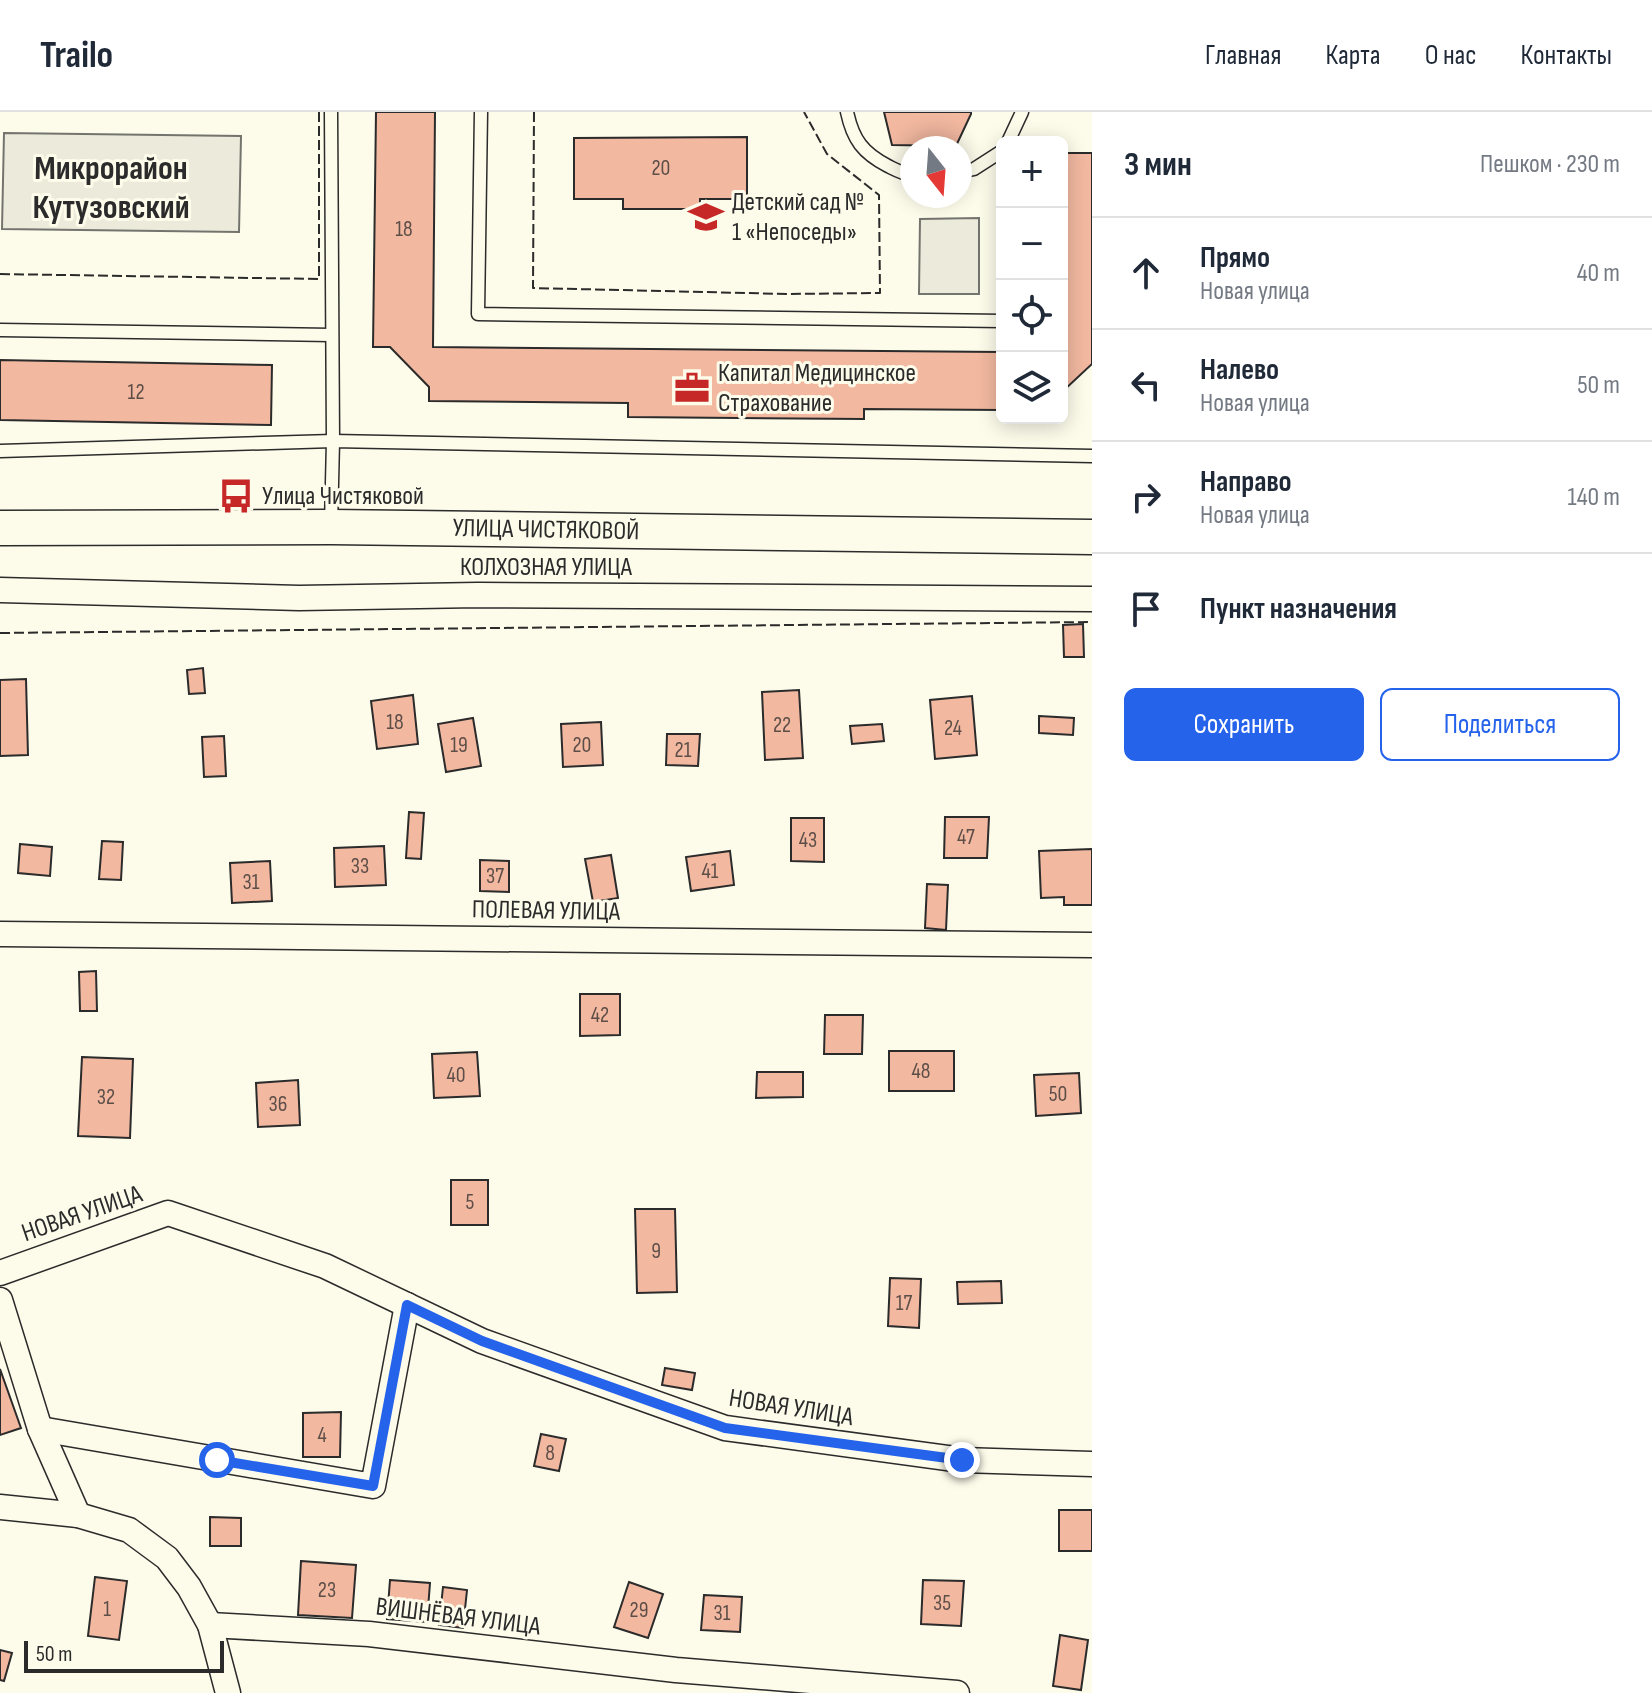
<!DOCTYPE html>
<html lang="ru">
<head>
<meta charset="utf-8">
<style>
	body { margin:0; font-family:"Sofia Sans Condensed",sans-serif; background:#f6f6f7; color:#1f2937 }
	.controls { position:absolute; right:24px; top:24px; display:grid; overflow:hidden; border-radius:12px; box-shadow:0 4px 20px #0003 }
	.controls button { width:72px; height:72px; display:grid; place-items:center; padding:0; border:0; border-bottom:2px solid #e0e1e3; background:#fff; color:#1f2937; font:40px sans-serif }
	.compass { position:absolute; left:900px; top:24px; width:72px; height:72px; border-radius:50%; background:#fff; box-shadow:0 4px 20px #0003; rotate:163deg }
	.scale { position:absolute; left:24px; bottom:20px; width:200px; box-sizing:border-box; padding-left:8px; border:4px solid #2b2b2b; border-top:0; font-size:22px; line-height:28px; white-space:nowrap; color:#2b2b2b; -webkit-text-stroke:6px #fdfbea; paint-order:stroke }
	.stop { position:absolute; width:24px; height:24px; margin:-18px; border:6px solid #2563eb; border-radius:50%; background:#fff }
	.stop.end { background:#2563eb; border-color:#fff; box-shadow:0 2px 8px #0008 }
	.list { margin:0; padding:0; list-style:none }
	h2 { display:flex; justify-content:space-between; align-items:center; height:104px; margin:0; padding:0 32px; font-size:34px }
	h2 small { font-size:26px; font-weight:400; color:#747a83 }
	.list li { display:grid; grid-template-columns:52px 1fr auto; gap:24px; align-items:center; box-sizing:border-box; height:112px; padding:0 32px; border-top:2px solid #e0e1e3 }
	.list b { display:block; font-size:30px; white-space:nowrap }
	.list p { margin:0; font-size:26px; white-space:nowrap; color:#747a83 }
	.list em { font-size:26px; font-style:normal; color:#747a83 }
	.actions { display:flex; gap:16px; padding:24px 32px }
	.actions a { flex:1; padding:18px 0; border:2px solid #2563eb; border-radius:12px; text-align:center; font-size:28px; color:#2563eb }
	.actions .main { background:#2563eb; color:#fff }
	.icon { flex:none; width:44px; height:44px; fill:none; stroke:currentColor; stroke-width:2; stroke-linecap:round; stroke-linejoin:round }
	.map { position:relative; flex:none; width:1092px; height:1581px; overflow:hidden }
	header { display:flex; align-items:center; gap:48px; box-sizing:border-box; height:112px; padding:0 40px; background:#fff; border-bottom:2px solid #e0e1e3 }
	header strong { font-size:38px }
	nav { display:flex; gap:44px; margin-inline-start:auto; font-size:28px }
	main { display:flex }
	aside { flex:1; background:#fff }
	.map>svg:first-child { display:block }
	.green { fill:#ecebdb; stroke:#74746e; stroke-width:2 }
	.building { fill:#f2b8a0; stroke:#2b2b2b; stroke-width:2 }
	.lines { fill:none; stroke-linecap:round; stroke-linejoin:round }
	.lane-casing { stroke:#2b2b2b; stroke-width:15 }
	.street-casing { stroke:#2b2b2b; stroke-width:27 }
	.secondary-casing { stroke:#2b2b2b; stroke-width:37 }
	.lane { stroke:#fdfbea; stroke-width:12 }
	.street { stroke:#fdfbea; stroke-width:24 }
	.secondary { stroke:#fdfbea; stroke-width:34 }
	.fence { stroke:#2b2b2b; stroke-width:2; stroke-dasharray:10 4; stroke-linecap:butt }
	.route { stroke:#2563eb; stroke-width:10 }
	.labels { text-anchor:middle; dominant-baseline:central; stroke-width:6; stroke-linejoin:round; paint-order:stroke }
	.number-label { font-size:22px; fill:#5d4e48 }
	.poi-label { font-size:26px; fill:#2b2b2b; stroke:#fdfbea; text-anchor:start }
	.street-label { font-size:26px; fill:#2b2b2b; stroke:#fdfbea }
	.district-label { font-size:34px; font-weight:bold; fill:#2b2b2b; stroke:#fdfbea }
</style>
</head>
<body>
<header>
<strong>Trailo</strong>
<nav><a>Главная</a><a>Карта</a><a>О нас</a><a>Контакты</a></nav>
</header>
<main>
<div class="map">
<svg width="1092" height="1581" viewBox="0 0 1092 1581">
	<rect width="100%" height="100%" fill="#fdfbea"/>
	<g class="green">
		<polygon points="4,21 241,24 239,120 2,117"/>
		<polygon points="979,106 979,182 919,182 920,107"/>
	</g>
	<g class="building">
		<polygon points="376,0 435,0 433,235 1002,240 1002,298 864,297 864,307 628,305 628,291 429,289 429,275 390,235 373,235"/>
		<polygon points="884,0 971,0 971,2 956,34 892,33"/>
		<polygon points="747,25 747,87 700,87 700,97 623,97 623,87 574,87 574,26"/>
		<polygon points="1062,41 1092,41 1092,252 1062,280"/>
		<polygon points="0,248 272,253 271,313 0,308"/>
		<polygon points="1083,512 1084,545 1064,545 1063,513"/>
		<polygon points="203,556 205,581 189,582 187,558"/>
		<polygon points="26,567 28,643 0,644 0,568"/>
		<polygon points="799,578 803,646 765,648 762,580"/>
		<polygon points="413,583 418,632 377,637 371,589"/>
		<polygon points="972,584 977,643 935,647 930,588"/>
		<polygon points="1039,604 1074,606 1073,623 1039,621"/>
		<polygon points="473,606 481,654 446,660 438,612"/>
		<polygon points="601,610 603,653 563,655 561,612"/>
		<polygon points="882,612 884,629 852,632 850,614"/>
		<polygon points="667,622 700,622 698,654 666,653"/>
		<polygon points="224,624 226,664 204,665 202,625"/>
		<polygon points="409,700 424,701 421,747 406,746"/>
		<polygon points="945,705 989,705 987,746 944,746"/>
		<polygon points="791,706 824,706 824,750 791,749"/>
		<polygon points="102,729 123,730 121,768 99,767"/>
		<polygon points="20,732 52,735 50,764 18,761"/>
		<polygon points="384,734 386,773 335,775 334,736"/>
		<polygon points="1092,737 1092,793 1064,793 1064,785 1041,786 1039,739"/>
		<polygon points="730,739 734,773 691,779 686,745"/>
		<polygon points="611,743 618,786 593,790 585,747"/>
		<polygon points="480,748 509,749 509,780 480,779"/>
		<polygon points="270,749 272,789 232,791 230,751"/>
		<polygon points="927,772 948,773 946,818 925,816"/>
		<polygon points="96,859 97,899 80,899 79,860"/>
		<polygon points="580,882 620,882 620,923 580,924"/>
		<polygon points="825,903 863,903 862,942 824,942"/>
		<rect x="889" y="939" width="65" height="40"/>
		<polygon points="477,940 480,984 434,986 432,942"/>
		<polygon points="82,945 133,947 130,1026 78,1024"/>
		<polygon points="757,960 803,960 803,985 756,986"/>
		<polygon points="1079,961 1081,1001 1036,1004 1034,963"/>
		<polygon points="298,968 300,1013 258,1015 256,971"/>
		<rect x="451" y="1068" width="37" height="45"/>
		<polygon points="635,1097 675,1097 677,1180 637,1181"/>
		<polygon points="890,1166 921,1167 919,1216 888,1214"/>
		<polygon points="1001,1169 1002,1191 958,1192 957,1170"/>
		<polygon points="665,1256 695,1261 692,1278 662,1273"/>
		<polygon points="0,1257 21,1316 0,1323"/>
		<polygon points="341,1300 340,1345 303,1345 303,1301"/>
		<polygon points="541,1322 566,1327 559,1359 534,1354"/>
		<rect x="1059" y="1398" width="33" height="41"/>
		<polygon points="210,1405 241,1406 241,1434 210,1434"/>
		<polygon points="301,1449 356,1453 352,1506 298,1503"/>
		<polygon points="95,1465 127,1469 119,1528 88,1524"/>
		<polygon points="390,1468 430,1471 427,1510 387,1507"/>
		<polygon points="923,1468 964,1469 961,1514 921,1512"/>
		<polygon points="629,1470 663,1482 648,1526 614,1515"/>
		<polygon points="443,1475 467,1478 463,1516 439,1513"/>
		<polygon points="704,1483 742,1485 740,1520 701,1518"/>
		<polygon points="1060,1523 1088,1528 1081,1578 1053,1574"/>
		<polygon points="0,1538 12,1541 4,1569 0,1568"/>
	</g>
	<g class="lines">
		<g class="lane-casing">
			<g id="lane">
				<polyline points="331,0 333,329 331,413"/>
				<polyline points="481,0 478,202 1002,209"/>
				<path d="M847 0C853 28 863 41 888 54 896 58 903 62 912 63"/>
				<polyline points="1008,30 1022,0"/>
				<polyline points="960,60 974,57 1002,39"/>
				<polyline points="0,218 331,223"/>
				<polyline points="0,339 333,329 1092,344"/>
			</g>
		</g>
		<g class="street-casing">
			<g id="street">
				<polyline points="0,478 299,486 478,483 1092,487"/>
				<polyline points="0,822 1092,833"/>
				<polyline points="0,1161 168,1101 325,1154 482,1229 725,1316 962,1348 1092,1352"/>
				<polyline points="0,1188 40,1317 78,1403"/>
				<polyline points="40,1317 373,1374 407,1193"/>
				<polyline points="0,1395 78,1403 129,1418 167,1446 189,1475 210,1513 228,1581"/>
				<polyline points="210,1513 369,1522 676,1558 957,1581"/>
			</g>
		</g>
		<g class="secondary-casing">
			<polyline id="secondary" points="0,416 331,415 1092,425"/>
		</g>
		<use href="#lane" class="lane"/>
		<use href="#street" class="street"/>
		<use href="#secondary" class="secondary"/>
		<g class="fence">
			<polyline points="534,0 533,176 788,182 880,181 879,83 827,42 804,0"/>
			<polyline points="0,162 319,167 319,0"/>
			<polyline points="0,521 1092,510"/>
		</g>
	</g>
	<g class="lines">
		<polyline class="route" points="217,1348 373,1374 407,1193 482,1229 725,1316 962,1348"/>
	</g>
	<defs>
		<g id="school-bare" transform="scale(2.76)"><path d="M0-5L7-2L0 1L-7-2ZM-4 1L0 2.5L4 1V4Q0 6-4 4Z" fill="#c62828" stroke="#fdfbea" stroke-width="2.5" paint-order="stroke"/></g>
		<g id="office-bare" transform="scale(2.76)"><path d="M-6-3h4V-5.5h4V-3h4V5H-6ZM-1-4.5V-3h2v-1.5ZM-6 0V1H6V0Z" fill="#c62828" stroke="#fdfbea" stroke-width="2.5" paint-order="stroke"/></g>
		<g id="bus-bare" transform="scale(2.76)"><path d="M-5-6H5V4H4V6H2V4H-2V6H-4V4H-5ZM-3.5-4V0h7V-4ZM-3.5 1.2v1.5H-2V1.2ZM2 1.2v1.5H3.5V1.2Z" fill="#c62828" stroke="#fdfbea" stroke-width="2.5" paint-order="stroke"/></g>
	</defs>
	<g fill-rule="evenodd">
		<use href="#school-bare" x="706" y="105"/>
		<use href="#office-bare" x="692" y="276"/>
		<use href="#bus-bare" x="236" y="384"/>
	</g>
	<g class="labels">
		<g class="number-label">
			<text x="661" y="56">20</text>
			<text x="404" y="117">18</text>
			<text x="136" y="280">12</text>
			<text x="395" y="610">18</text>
			<text x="782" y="613">22</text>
			<text x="953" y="616">24</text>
			<text x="459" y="633">19</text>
			<text x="582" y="633">20</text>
			<text x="683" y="638">21</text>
			<text x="966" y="725">47</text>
			<text x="808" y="728">43</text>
			<text x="360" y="754">33</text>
			<text x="710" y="759">41</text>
			<text x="495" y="764">37</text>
			<text x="251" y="770">31</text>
			<text x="600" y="903">42</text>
			<text x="921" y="959">48</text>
			<text x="456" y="963">40</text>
			<text x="1058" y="982">50</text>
			<text x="106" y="985">32</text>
			<text x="278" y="992">36</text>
			<text x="470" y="1090">5</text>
			<text x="656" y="1139">9</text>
			<text x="904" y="1191">17</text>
			<text x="322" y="1323">4</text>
			<text x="550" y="1341">8</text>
			<text x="327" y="1478">23</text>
			<text x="942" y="1491">35</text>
			<text x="107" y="1497">1</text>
			<text x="639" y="1498">29</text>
			<text x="722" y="1501">31</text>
		</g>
		<g class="poi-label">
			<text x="732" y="90">Детский сад №<tspan x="732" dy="30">1 «Непоседы»</tspan></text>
			<text x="718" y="261">Капитал Медицинское<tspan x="718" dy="30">Страхование</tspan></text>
			<text x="262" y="384">Улица Чистяковой</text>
		</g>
		<g class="street-label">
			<text transform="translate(546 418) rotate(1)">УЛИЦА ЧИСТЯКОВОЙ</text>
			<text x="546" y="455">КОЛХОЗНАЯ УЛИЦА</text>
			<text transform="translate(546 799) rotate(1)">ПОЛЕВАЯ УЛИЦА</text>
			<text transform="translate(82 1102) rotate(-19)">НОВАЯ УЛИЦА</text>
			<text transform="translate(791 1296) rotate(9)">НОВАЯ УЛИЦА</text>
			<text transform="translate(458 1505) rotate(7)">ВИШНЁВАЯ УЛИЦА</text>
		</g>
		<g class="district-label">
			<text x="111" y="56">Микрорайон<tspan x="111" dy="39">Кутузовский</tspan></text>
		</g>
	</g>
</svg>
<div class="controls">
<button>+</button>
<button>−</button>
<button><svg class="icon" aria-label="locate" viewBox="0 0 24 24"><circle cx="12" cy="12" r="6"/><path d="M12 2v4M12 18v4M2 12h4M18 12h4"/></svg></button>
<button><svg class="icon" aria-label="layers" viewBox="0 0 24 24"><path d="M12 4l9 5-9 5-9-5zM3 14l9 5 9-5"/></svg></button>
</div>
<svg class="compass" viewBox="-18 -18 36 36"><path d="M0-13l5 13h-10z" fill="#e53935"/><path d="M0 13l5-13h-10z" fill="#747a83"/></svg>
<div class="scale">50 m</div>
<div class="stop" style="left:217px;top:1348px"></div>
<div class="stop end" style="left:962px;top:1348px"></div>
</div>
<aside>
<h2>3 мин<small>Пешком · 230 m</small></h2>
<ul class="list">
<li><svg class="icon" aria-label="ahead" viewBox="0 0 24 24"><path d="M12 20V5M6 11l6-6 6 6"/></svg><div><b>Прямо</b><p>Новая улица</p></div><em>40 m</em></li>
<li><svg class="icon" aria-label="left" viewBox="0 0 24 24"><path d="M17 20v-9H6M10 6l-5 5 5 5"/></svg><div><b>Налево</b><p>Новая улица</p></div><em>50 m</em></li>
<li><svg class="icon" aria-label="right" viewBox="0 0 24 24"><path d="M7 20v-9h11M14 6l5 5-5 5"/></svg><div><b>Направо</b><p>Новая улица</p></div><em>140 m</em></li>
<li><svg class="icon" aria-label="arrive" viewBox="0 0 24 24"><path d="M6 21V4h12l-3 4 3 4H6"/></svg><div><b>Пункт назначения</b></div></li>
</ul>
<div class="actions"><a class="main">Сохранить</a><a>Поделиться</a></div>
</aside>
</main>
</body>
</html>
